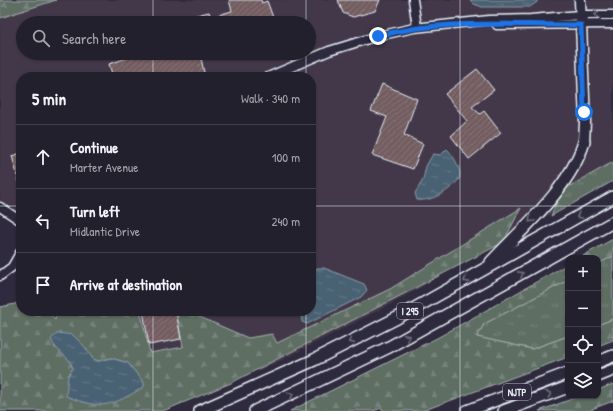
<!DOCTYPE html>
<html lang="en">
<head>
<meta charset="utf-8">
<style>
	body { margin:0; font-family:"Patrick Hand",sans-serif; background:#2b2836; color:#f1f3f6 }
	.controls { position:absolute; right:12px; bottom:12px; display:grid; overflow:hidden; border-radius:8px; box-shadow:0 1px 3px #0004 }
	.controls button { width:36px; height:36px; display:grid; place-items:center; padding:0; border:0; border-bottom:1px solid #403e4a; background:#23202e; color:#f1f3f6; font:20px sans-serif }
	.stop { position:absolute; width:12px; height:12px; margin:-9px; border:3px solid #1a73e8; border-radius:50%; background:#fff }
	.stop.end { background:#1a73e8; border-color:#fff; box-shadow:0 1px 4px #0008 }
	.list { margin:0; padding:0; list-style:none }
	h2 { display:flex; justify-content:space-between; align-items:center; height:52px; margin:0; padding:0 16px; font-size:17px }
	h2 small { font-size:13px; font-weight:400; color:#a3a3aa }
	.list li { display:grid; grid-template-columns:26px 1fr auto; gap:12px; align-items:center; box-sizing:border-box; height:64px; padding:0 16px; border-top:1px solid #403e4a }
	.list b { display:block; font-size:15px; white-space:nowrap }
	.list p { margin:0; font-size:13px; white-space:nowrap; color:#a3a3aa }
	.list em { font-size:13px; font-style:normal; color:#a3a3aa }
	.icon { flex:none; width:22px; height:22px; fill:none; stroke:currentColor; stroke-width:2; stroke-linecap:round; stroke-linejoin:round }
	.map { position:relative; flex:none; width:613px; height:411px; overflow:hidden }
	.search { position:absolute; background:#23202e; box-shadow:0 1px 3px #0004; left:16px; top:16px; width:300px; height:44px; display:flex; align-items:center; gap:10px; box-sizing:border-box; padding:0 14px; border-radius:22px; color:#a3a3aa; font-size:15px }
	.panel { position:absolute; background:#23202e; box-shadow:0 1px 3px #0004; left:16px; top:72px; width:300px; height:244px; border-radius:16px }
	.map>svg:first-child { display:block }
	.built { fill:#433948; fill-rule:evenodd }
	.grass { fill:url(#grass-tufts); stroke:#a4b0ae }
	.forest { fill:url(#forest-firs); stroke:#a4b0ae; fill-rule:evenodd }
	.water { fill:url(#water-ripples); stroke:#899ba8 }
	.building { fill:url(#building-hatch); stroke:#e8f1f8 }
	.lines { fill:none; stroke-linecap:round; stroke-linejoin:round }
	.minor-casing { stroke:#e8f1f8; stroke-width:11 }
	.major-casing { stroke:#e8f1f8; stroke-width:13 }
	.highway-casing { stroke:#e8f1f8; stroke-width:14 }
	.minor { stroke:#2f2a3d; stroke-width:8 }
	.major { stroke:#2f2a3d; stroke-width:10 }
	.highway { stroke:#2f2a3d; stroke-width:11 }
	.oneway { stroke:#70707e }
	.route { stroke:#1a73e8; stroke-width:5 }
	.grid { fill:none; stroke:#e8f1f8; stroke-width:1; stroke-opacity:0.55 }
	.labels { text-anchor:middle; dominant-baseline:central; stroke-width:4; stroke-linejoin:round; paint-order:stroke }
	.shield { fill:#2f2a3d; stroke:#b0b5c0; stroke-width:1 }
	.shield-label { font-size:10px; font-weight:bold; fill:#e8f1f8 }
</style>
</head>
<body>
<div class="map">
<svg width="613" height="411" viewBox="0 0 613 411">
	<defs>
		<pattern id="grass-tufts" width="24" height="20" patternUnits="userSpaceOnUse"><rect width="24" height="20" fill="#5f6e64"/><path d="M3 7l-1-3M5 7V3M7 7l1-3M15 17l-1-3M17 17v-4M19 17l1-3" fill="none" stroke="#76837b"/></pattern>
		<pattern id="forest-firs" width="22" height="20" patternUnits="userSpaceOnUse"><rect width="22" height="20" fill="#5f6e64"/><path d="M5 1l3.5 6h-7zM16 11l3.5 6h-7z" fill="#76837b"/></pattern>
		<pattern id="water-ripples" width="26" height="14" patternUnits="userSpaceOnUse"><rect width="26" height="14" fill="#4a6273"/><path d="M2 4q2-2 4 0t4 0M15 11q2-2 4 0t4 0" fill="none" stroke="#647988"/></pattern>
		<pattern id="building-hatch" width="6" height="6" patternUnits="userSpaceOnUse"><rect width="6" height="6" fill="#735d61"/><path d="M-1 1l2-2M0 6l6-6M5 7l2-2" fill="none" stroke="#877578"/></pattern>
	</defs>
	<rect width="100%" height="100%" fill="#2f2a3d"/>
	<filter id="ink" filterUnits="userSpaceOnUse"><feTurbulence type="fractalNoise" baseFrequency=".025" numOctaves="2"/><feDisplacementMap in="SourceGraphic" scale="8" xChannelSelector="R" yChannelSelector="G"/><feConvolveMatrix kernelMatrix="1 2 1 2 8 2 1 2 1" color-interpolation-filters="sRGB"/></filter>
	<g filter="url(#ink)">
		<path class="built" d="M54 0H613V179L391 304 280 361 177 403 30 311H311V77H21V221L0 207V16ZM23 23H309V53H23Z"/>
		<g class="grass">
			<polygon points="613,162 613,181 551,216 561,191"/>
			<polygon points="613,256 613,319 598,325 598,264"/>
			<polygon points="568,280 568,336 532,349 477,337 484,324"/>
		</g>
		<g class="forest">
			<polygon points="0,0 56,0 0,18"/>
			<path d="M521 208 507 235 512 238 231 383 163 411H0V307L15 304 21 299V311H49L55 320 58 311H136L141 314 150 353 183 347 176 311H192L193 314 248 338 272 334 277 343 390 289ZM54 347H85L93 359 98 361 111 358 128 363 144 383 68 376 73 368C70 358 63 353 54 347Z"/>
			<polygon points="613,239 613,256 598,264 598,258 579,258"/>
			<polygon points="568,264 568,280 484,324 477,337 532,349 568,336 568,357 422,411 383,411 382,408 373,411 290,411 437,338"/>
			<polygon points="613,319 613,340 598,346 598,325"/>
			<polygon points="613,384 613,401 592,409 592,411 539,411 580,396 598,396 598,390"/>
		</g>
		<g class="water">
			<polygon points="470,0 537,0 537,2 530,7 482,7 474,4"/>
			<path d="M447 149C453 155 463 171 459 179 450 191 431 202 417 200L415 193 423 180 426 166 433 154 441 155Z"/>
			<polygon points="317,268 324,268 364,284 367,290 361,297 307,324 302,322 301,316 303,311 311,311 311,278"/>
			<path d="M58 333 73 335 85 347 93 359 98 361 111 358 128 363 144 383V387C111 406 103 411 66 396L68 376 73 368C69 355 55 352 51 339Z"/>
		</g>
		<g class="building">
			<polygon points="229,0 261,0 262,3 267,1 275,23 186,23 185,18 209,12 211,17 232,11"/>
			<polygon points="338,0 380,0 375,11 353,17 343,13"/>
			<polygon points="142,53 215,53 215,54 201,58 205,77 113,77 109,64"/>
			<polygon points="477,69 494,90 472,107 480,114 484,111 501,133 469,159 451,136 467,121 445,94"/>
			<polygon points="382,84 417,99 404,135 423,144 413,169 372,155 387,117 371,111"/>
			<polygon points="21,153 21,185 20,185 12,156"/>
			<polygon points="143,311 176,311 181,339 149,345"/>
		</g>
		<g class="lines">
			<g class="minor-casing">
				<g id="minor">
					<polyline points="413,0 417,27"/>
					<polyline points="497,25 613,24"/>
					<polyline points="268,77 329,51 378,36 414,28 489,20 531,19 580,15 613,15"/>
					<polyline points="0,207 21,221"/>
					<polyline points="0,276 12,267 21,251"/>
				</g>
			</g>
			<g class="major-casing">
				<polyline id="major" points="580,0 585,122 584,142"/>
			</g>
			<g class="highway-casing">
				<g id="highway">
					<path d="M491 262C523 228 570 188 584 142"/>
					<polyline points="598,362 613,356"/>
					<polyline points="598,376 613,370"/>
					<polyline points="200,411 314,360 397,318 613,197"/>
					<polyline points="255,411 389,347 613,222"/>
					<polyline points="467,411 568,373"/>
					<polyline points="504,411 568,387"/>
				</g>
			</g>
			<use href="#minor" class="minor"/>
			<use href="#major" class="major"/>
			<use href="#highway" class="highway"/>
		</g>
		<defs><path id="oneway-chevron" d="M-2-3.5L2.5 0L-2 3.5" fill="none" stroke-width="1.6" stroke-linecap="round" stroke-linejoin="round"/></defs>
		<g class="oneway">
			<use href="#oneway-chevron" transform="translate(597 15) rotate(-180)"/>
			<use href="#oneway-chevron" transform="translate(579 216) rotate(150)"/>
			<use href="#oneway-chevron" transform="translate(531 220) rotate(133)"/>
			<use href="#oneway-chevron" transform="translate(521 274) rotate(-29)"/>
			<use href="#oneway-chevron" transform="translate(466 280) rotate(151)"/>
			<use href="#oneway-chevron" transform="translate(407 337) rotate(-28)"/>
			<use href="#oneway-chevron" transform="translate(351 341) rotate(154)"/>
			<use href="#oneway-chevron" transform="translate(549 394) rotate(-20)"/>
			<use href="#oneway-chevron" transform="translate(291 395) rotate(-25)"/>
		</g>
	</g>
	<g class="lines" filter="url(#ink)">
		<path class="route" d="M378 36C443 18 514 26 581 25L584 112"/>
	</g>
	<path class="grid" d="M153 0V23M306 0V23M460 0V411M153 53V77M306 53V77M0 206H21M311 206H613M153 311V411M306 311V411"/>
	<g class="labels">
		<g class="shield">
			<rect x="397" y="303" width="26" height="16" rx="3"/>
			<rect x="503" y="384" width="28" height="16" rx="3"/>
		</g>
		<g class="shield-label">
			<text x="410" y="311">I 295</text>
			<text x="517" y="392">NJTP</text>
		</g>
	</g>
</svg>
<div class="controls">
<button>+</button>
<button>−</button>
<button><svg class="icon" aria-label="locate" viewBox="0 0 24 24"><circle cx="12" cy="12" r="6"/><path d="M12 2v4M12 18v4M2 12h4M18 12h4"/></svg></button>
<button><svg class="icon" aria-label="layers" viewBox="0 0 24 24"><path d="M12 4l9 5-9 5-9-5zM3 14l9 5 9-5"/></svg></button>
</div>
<div class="stop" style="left:584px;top:112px"></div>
<div class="stop end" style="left:378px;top:36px"></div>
<div class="search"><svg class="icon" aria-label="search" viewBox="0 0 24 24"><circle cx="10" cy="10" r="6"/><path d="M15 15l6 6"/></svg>Search here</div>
<section class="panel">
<h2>5 min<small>Walk · 340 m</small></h2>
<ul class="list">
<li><svg class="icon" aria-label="ahead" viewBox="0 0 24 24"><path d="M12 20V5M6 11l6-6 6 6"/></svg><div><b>Continue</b><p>Marter Avenue</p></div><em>100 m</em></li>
<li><svg class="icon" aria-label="left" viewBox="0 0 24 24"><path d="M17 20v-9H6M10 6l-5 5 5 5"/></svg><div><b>Turn left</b><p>Midlantic Drive</p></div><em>240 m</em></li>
<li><svg class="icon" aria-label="arrive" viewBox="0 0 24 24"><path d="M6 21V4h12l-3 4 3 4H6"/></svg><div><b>Arrive at destination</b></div></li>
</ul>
</section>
</div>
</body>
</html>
